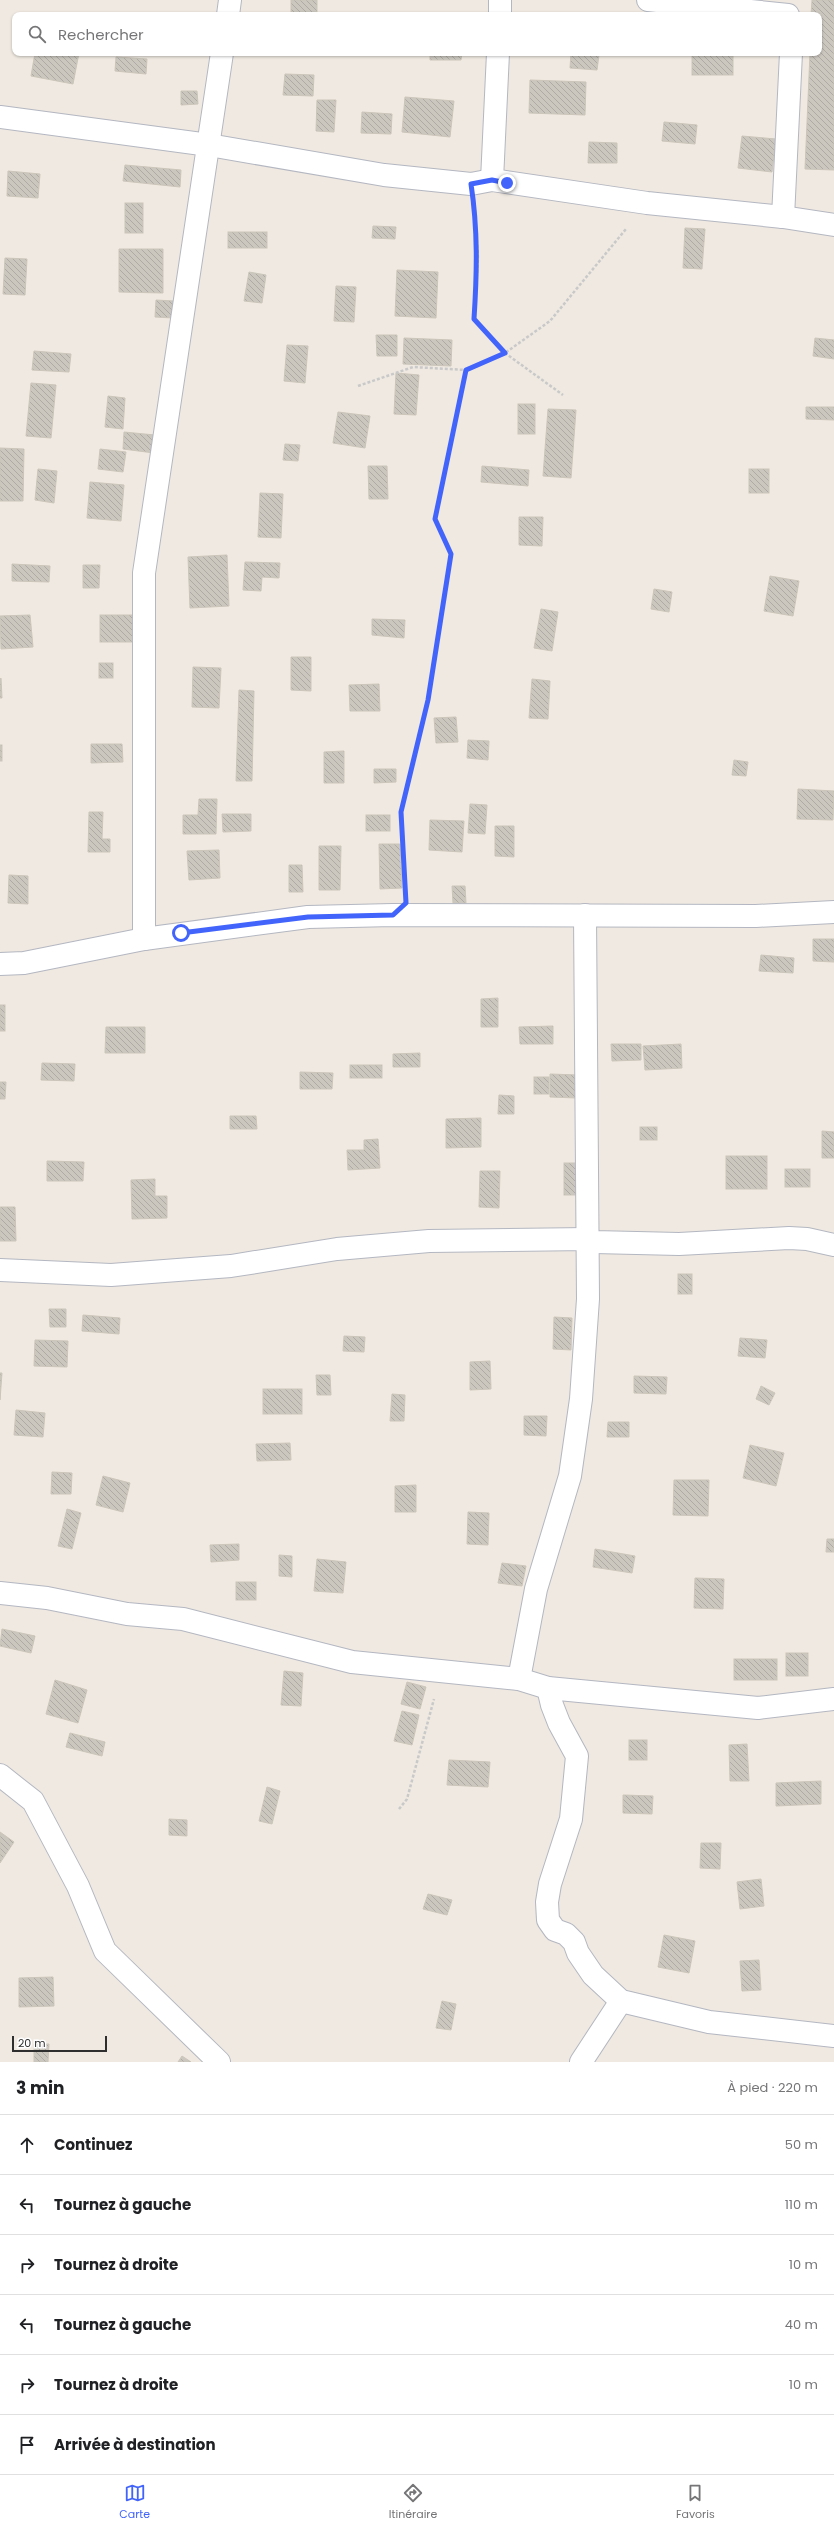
<!DOCTYPE html>
<html lang="fr">
<head>
<meta charset="utf-8">
<style>
	body { margin:0; font-family:Poppins,sans-serif; background:#f2f2f2; color:#202124 }
	.scale { position:absolute; left:12px; bottom:10px; width:95px; box-sizing:border-box; padding-left:4px; border:2px solid #2e2e2e; border-top:0; font-size:11px; line-height:14px; white-space:nowrap; color:#2e2e2e; -webkit-text-stroke:3px #fff; paint-order:stroke }
	.stop { position:absolute; width:12px; height:12px; margin:-9px; border:3px solid #4264fb; border-radius:50%; background:#fff }
	.stop.end { background:#4264fb; border-color:#fff; box-shadow:0 1px 4px #0008 }
	.list { margin:0; padding:0; list-style:none }
	h2 { display:flex; justify-content:space-between; align-items:center; height:52px; margin:0; padding:0 16px; font-size:17px }
	h2 small { font-size:13px; font-weight:400; color:#757577 }
	.list li { display:grid; grid-template-columns:26px 1fr auto; gap:12px; align-items:center; box-sizing:border-box; height:60px; padding:0 16px; border-top:1px solid #e0e0e0 }
	.list b { display:block; font-size:15px; white-space:nowrap }
	.list em { font-size:13px; font-style:normal; color:#757577 }
	.icon { flex:none; width:22px; height:22px; fill:none; stroke:currentColor; stroke-width:2; stroke-linecap:round; stroke-linejoin:round }
	.map { position:relative; flex:none; width:834px; height:2062px; overflow:hidden }
	.search { position:absolute; background:#fff; box-shadow:0 1px 3px #0004; left:12px; right:12px; top:12px; height:44px; display:flex; align-items:center; gap:10px; box-sizing:border-box; padding:0 14px; border-radius:8px; color:#757577; font-size:15px }
	.sheet { height:412px; background:#fff }
	nav { display:flex; justify-content:space-around; align-items:center; box-sizing:border-box; height:56px; border-top:1px solid #e0e0e0; background:#fff; font-size:11px; color:#757577 }
	nav a { display:grid; justify-items:center; gap:2px }
	nav .on { color:#4264fb }
	.map>svg:first-child { display:block }
	.building { fill:url(#building-back-hatch); stroke:#cbc5ba }
	.lines { fill:none; stroke-linecap:round; stroke-linejoin:round }
	.street-casing { stroke:#b4b7c1; stroke-width:24 }
	.path { stroke:#c9c9c9; stroke-width:2.5; stroke-dasharray:3 2; stroke-linecap:butt }
	.street { stroke:#fff; stroke-width:22 }
	.route { stroke:#4264fb; stroke-width:5 }
</style>
</head>
<body>
<div class="map">
<svg width="834" height="2062" viewBox="0 0 834 2062">
	<defs>
		<pattern id="building-back-hatch" width="6" height="6" patternUnits="userSpaceOnUse"><rect width="6" height="6" fill="#cbc7bf"/><path d="M-1 5l2 2M0 0l6 6M5-1l2 2" fill="none" stroke="#afaba4"/></pattern>
	</defs>
	<rect width="100%" height="100%" fill="#efe9e1"/>
	<g class="building">
		<rect x="291" y="0" width="26" height="15"/>
		<polygon points="812,0 834,0 834,170 805,169 810,53 819,53 819,15 811,15"/>
		<polygon points="35,53 79,53 73,84 31,76"/>
		<polygon points="430,53 462,53 461,60 430,60"/>
		<polygon points="571,53 599,55 597,70 570,68"/>
		<rect x="692" y="53" width="41" height="22"/>
		<polygon points="116,57 147,59 146,74 115,71"/>
		<polygon points="285,74 314,75 313,96 283,95"/>
		<polygon points="530,80 586,82 585,115 529,113"/>
		<polygon points="181,91 197,91 198,104 181,105"/>
		<polygon points="405,97 454,101 450,137 402,132"/>
		<polygon points="317,100 336,100 334,132 316,131"/>
		<polygon points="362,112 392,114 391,134 361,133"/>
		<polygon points="664,122 697,125 695,144 662,141"/>
		<polygon points="742,136 776,139 772,172 738,168"/>
		<polygon points="589,142 617,143 617,163 588,163"/>
		<polygon points="125,165 181,170 180,187 123,181"/>
		<polygon points="8,171 40,174 38,198 7,196"/>
		<rect x="125" y="203" width="18" height="30"/>
		<polygon points="373,226 396,227 395,239 372,238"/>
		<polygon points="685,228 705,229 702,269 683,268"/>
		<rect x="228" y="232" width="39" height="16"/>
		<polygon points="119,249 163,249 163,293 119,292"/>
		<polygon points="5,258 27,259 25,295 3,294"/>
		<polygon points="397,270 438,272 436,318 395,316"/>
		<polygon points="249,272 266,275 262,303 244,301"/>
		<polygon points="336,286 356,287 354,322 334,321"/>
		<polygon points="156,300 174,301 173,318 155,317"/>
		<polygon points="376,335 397,335 397,356 377,356"/>
		<polygon points="404,338 452,340 451,366 403,364"/>
		<polygon points="815,338 834,340 834,359 813,356"/>
		<polygon points="287,345 308,346 305,383 284,381"/>
		<polygon points="34,351 71,354 69,372 32,370"/>
		<polygon points="396,373 419,375 416,415 394,414"/>
		<polygon points="31,383 56,385 51,438 26,436"/>
		<polygon points="108,396 125,398 123,429 105,427"/>
		<rect x="518" y="404" width="17" height="30"/>
		<polygon points="806,407 834,407 834,420 806,419"/>
		<polygon points="548,409 576,410 571,478 543,476"/>
		<polygon points="338,412 370,416 365,448 333,443"/>
		<polygon points="124,432 155,435 154,453 123,449"/>
		<polygon points="285,444 300,445 298,461 283,460"/>
		<polygon points="0,448 24,449 23,501 0,501"/>
		<polygon points="100,449 126,452 123,472 98,469"/>
		<polygon points="368,466 387,466 388,499 369,499"/>
		<polygon points="482,466 529,470 528,486 481,482"/>
		<polygon points="38,469 57,471 54,503 35,500"/>
		<rect x="749" y="469" width="20" height="24"/>
		<polygon points="90,482 124,485 121,521 87,518"/>
		<polygon points="260,493 283,494 281,538 258,537"/>
		<polygon points="519,517 543,517 542,546 519,545"/>
		<polygon points="227,555 229,606 190,608 188,557"/>
		<polygon points="245,562 280,563 279,578 262,577 261,591 243,590"/>
		<polygon points="12,564 50,566 49,582 12,581"/>
		<polygon points="83,565 100,565 99,588 83,588"/>
		<polygon points="770,576 799,581 793,616 764,611"/>
		<polygon points="654,589 672,592 669,612 651,609"/>
		<polygon points="541,609 558,612 552,651 534,648"/>
		<polygon points="30,615 33,647 1,649 0,616"/>
		<rect x="100" y="615" width="35" height="27"/>
		<polygon points="372,619 405,620 404,638 372,635"/>
		<polygon points="291,657 311,657 311,691 291,690"/>
		<rect x="99" y="663" width="14" height="15"/>
		<polygon points="193,667 221,668 219,708 192,707"/>
		<polygon points="1,678 2,698 0,698 0,679"/>
		<polygon points="532,679 550,681 548,719 529,718"/>
		<polygon points="379,684 380,711 350,711 349,685"/>
		<polygon points="239,690 254,691 252,781 236,781"/>
		<polygon points="456,717 458,742 436,743 434,718"/>
		<polygon points="468,740 489,741 488,760 467,758"/>
		<polygon points="91,744 122,744 123,762 91,763"/>
		<rect x="0" y="745" width="2" height="16"/>
		<polygon points="344,751 344,783 324,783 324,752"/>
		<polygon points="734,760 748,762 746,776 732,775"/>
		<polygon points="374,769 396,769 396,782 374,783"/>
		<polygon points="798,789 834,791 833,820 797,819"/>
		<polygon points="199,799 217,799 216,834 183,834 183,815 198,815"/>
		<polygon points="470,804 487,805 485,834 468,833"/>
		<polygon points="89,812 103,812 102,839 110,839 110,852 88,852"/>
		<polygon points="222,814 251,814 251,831 223,832"/>
		<rect x="366" y="815" width="24" height="16"/>
		<polygon points="430,820 464,821 462,852 429,850"/>
		<polygon points="495,826 514,826 514,857 495,856"/>
		<polygon points="379,844 400,844 402,888 380,889"/>
		<polygon points="319,846 341,846 340,890 319,890"/>
		<polygon points="219,850 220,878 189,880 187,851"/>
		<polygon points="289,865 302,865 303,892 289,892"/>
		<polygon points="9,875 28,876 28,904 8,903"/>
		<polygon points="452,886 465,886 466,903 453,903"/>
		<polygon points="813,939 834,939 834,962 813,961"/>
		<polygon points="761,955 794,958 793,973 759,971"/>
		<polygon points="498,998 498,1027 481,1027 481,999"/>
		<rect x="0" y="1005" width="5" height="26"/>
		<polygon points="553,1026 553,1044 520,1044 519,1027"/>
		<polygon points="106,1027 145,1027 145,1053 105,1053"/>
		<polygon points="611,1044 641,1044 641,1060 612,1061"/>
		<polygon points="681,1044 682,1068 645,1070 643,1046"/>
		<polygon points="420,1053 420,1067 393,1067 393,1054"/>
		<polygon points="42,1063 75,1064 74,1081 41,1080"/>
		<rect x="350" y="1065" width="32" height="13"/>
		<polygon points="300,1072 333,1073 332,1089 300,1089"/>
		<polygon points="550,1074 578,1075 577,1098 550,1097"/>
		<rect x="534" y="1077" width="15" height="17"/>
		<polygon points="0,1082 6,1082 5,1099 0,1099"/>
		<polygon points="499,1095 514,1096 514,1114 498,1114"/>
		<polygon points="230,1116 256,1116 257,1129 230,1129"/>
		<polygon points="481,1118 481,1147 446,1148 446,1119"/>
		<rect x="640" y="1127" width="17" height="13"/>
		<polygon points="822,1131 834,1132 834,1158 822,1158"/>
		<polygon points="378,1139 380,1168 348,1170 347,1150 364,1150 364,1140"/>
		<rect x="726" y="1156" width="41" height="33"/>
		<polygon points="47,1161 84,1162 83,1181 47,1181"/>
		<rect x="564" y="1163" width="18" height="32"/>
		<rect x="785" y="1169" width="25" height="18"/>
		<polygon points="480,1171 500,1171 499,1208 479,1207"/>
		<polygon points="155,1179 155,1196 167,1196 167,1218 132,1219 131,1180"/>
		<polygon points="0,1207 15,1207 16,1241 0,1241"/>
		<rect x="678" y="1274" width="14" height="20"/>
		<polygon points="49,1309 66,1309 66,1327 50,1327"/>
		<polygon points="83,1315 120,1318 119,1334 82,1331"/>
		<polygon points="554,1317 572,1318 571,1350 553,1349"/>
		<polygon points="344,1336 365,1337 364,1352 343,1351"/>
		<polygon points="740,1338 767,1340 765,1358 738,1356"/>
		<polygon points="35,1340 68,1341 67,1367 34,1366"/>
		<polygon points="490,1361 491,1389 470,1390 470,1362"/>
		<polygon points="0,1373 2,1373 0,1400"/>
		<polygon points="316,1375 330,1375 331,1395 317,1395"/>
		<polygon points="634,1376 667,1377 666,1394 634,1393"/>
		<polygon points="761,1386 775,1393 769,1405 756,1399"/>
		<rect x="263" y="1389" width="39" height="25"/>
		<polygon points="392,1394 405,1395 404,1421 390,1421"/>
		<polygon points="16,1410 45,1413 43,1437 14,1435"/>
		<polygon points="524,1416 547,1416 546,1436 524,1435"/>
		<polygon points="608,1422 629,1422 629,1437 607,1437"/>
		<polygon points="290,1443 291,1460 257,1461 256,1444"/>
		<polygon points="750,1445 784,1453 776,1486 743,1478"/>
		<polygon points="52,1472 72,1473 71,1494 51,1494"/>
		<polygon points="103,1476 130,1483 123,1512 96,1505"/>
		<polygon points="674,1480 709,1480 708,1516 673,1515"/>
		<polygon points="416,1485 416,1512 395,1512 395,1486"/>
		<polygon points="67,1509 81,1513 72,1549 58,1546"/>
		<polygon points="468,1512 489,1513 488,1545 467,1544"/>
		<polygon points="827,1539 834,1539 834,1552 826,1552"/>
		<polygon points="239,1544 239,1560 211,1562 210,1545"/>
		<polygon points="595,1549 635,1556 632,1573 593,1567"/>
		<polygon points="279,1555 292,1556 292,1577 279,1576"/>
		<polygon points="317,1559 346,1562 343,1593 314,1591"/>
		<polygon points="502,1563 526,1566 522,1586 498,1583"/>
		<polygon points="695,1578 724,1579 723,1609 694,1608"/>
		<rect x="236" y="1582" width="20" height="18"/>
		<polygon points="2,1629 35,1636 31,1653 0,1646"/>
		<rect x="786" y="1653" width="22" height="23"/>
		<rect x="734" y="1659" width="43" height="21"/>
		<polygon points="284,1671 303,1673 301,1706 281,1705"/>
		<polygon points="55,1680 87,1690 78,1723 46,1714"/>
		<polygon points="407,1682 426,1687 420,1709 401,1704"/>
		<polygon points="402,1711 419,1715 412,1745 394,1741"/>
		<polygon points="70,1733 105,1742 102,1756 66,1747"/>
		<rect x="629" y="1740" width="18" height="20"/>
		<polygon points="747,1744 749,1781 730,1781 729,1745"/>
		<polygon points="449,1760 490,1762 488,1787 447,1785"/>
		<polygon points="821,1781 821,1804 776,1806 776,1783"/>
		<polygon points="267,1787 280,1791 272,1824 259,1821"/>
		<polygon points="623,1795 653,1796 652,1814 623,1813"/>
		<polygon points="169,1819 187,1820 187,1836 169,1835"/>
		<polygon points="0,1832 14,1842 0,1863"/>
		<polygon points="701,1843 721,1843 720,1869 700,1868"/>
		<polygon points="761,1879 764,1906 740,1909 737,1882"/>
		<polygon points="428,1894 452,1900 447,1915 423,1909"/>
		<polygon points="664,1935 695,1941 689,1973 658,1967"/>
		<polygon points="759,1960 761,1990 742,1991 740,1961"/>
		<polygon points="53,1977 54,2006 19,2007 19,1978"/>
		<polygon points="442,2001 456,2004 451,2030 436,2028"/>
		<polygon points="34,2044 49,2044 48,2062 34,2062"/>
		<polygon points="182,2056 191,2062 178,2062"/>
	</g>
	<g class="lines">
		<g class="street-casing">
			<g id="street">
				<polyline points="648,0 788,15"/>
				<polyline points="228,15 230,0"/>
				<polyline points="500,15 500,0"/>
				<polyline points="0,117 209,145 384,175 471,184 492,180 647,203 783,217 834,225"/>
				<polyline points="492,180 498,53"/>
				<polyline points="783,217 791,53"/>
				<polyline points="144,939 144,573 222,53"/>
				<polyline points="0,964 24,963 144,939 308,917 393,915 756,916 834,912"/>
				<polyline points="0,1270 111,1275 231,1266 337,1249 429,1241 588,1239 594,1242 679,1244 789,1238 807,1239 834,1245"/>
				<polyline points="0,1593 47,1598 127,1614 183,1619 352,1662 519,1679 548,1688 758,1708 834,1699"/>
				<polyline points="519,1679 536,1589 570,1476 581,1399 588,1299 585,915"/>
				<polyline points="548,1688 552,1705 559,1723 577,1756 571,1819 550,1884 547,1902 548,1920 555,1930 566,1934 574,1942 578,1953 593,1975 621,2001 709,2022 834,2036"/>
				<polyline points="0,1775 33,1801 78,1886 105,1951 219,2062"/>
				<polyline points="581,2062 621,2001"/>
			</g>
		</g>
		<g class="path">
			<polyline points="475,210 478,258 474,319 505,353 563,395"/>
			<polyline points="358,386 413,367 466,370 505,353 550,321 626,229"/>
			<polyline points="405,888 401,812 428,699 451,554 435,519 466,370"/>
			<polyline points="399,1809 407,1799 434,1699"/>
		</g>
		<use href="#street" class="street"/>
	</g>
	<g class="lines">
		<path class="route" d="M181 933 308 917 393 915 406 903 401 812 428 700 451 554 435 519 466 370 505 353 474 319C477 273 478 230 471 184L492 180 507 183"/>
	</g>
</svg>
<div class="scale">20 m</div>
<div class="stop" style="left:181px;top:933px"></div>
<div class="stop end" style="left:507px;top:183px"></div>
<div class="search"><svg class="icon" aria-label="search" viewBox="0 0 24 24"><circle cx="10" cy="10" r="6"/><path d="M15 15l6 6"/></svg>Rechercher</div>
</div>
<section class="sheet">
<h2>3 min<small>À pied · 220 m</small></h2>
<ul class="list">
<li><svg class="icon" aria-label="ahead" viewBox="0 0 24 24"><path d="M12 20V5M6 11l6-6 6 6"/></svg><div><b>Continuez</b></div><em>50 m</em></li>
<li><svg class="icon" aria-label="left" viewBox="0 0 24 24"><path d="M17 20v-9H6M10 6l-5 5 5 5"/></svg><div><b>Tournez à gauche</b></div><em>110 m</em></li>
<li><svg class="icon" aria-label="right" viewBox="0 0 24 24"><path d="M7 20v-9h11M14 6l5 5-5 5"/></svg><div><b>Tournez à droite</b></div><em>10 m</em></li>
<li><svg class="icon" aria-label="left" viewBox="0 0 24 24"><path d="M17 20v-9H6M10 6l-5 5 5 5"/></svg><div><b>Tournez à gauche</b></div><em>40 m</em></li>
<li><svg class="icon" aria-label="right" viewBox="0 0 24 24"><path d="M7 20v-9h11M14 6l5 5-5 5"/></svg><div><b>Tournez à droite</b></div><em>10 m</em></li>
<li><svg class="icon" aria-label="arrive" viewBox="0 0 24 24"><path d="M6 21V4h12l-3 4 3 4H6"/></svg><div><b>Arrivée à destination</b></div></li>
</ul>
</section>
<nav>
<a class="on"><svg class="icon" aria-label="map" viewBox="0 0 24 24"><path d="M3 6l6-2 6 2 6-2v14l-6 2-6-2-6 2zM9 4v14M15 6v14"/></svg>Carte</a>
<a><svg class="icon" aria-label="directions" viewBox="0 0 24 24"><path d="M12 3l9 9-9 9-9-9zM9 14v-3h6M13 9l2 2-2 2"/></svg>Itinéraire</a>
<a><svg class="icon" aria-label="saved" viewBox="0 0 24 24"><path d="M7 4h10v16l-5-4-5 4z"/></svg>Favoris</a>
</nav>
</body>
</html>
